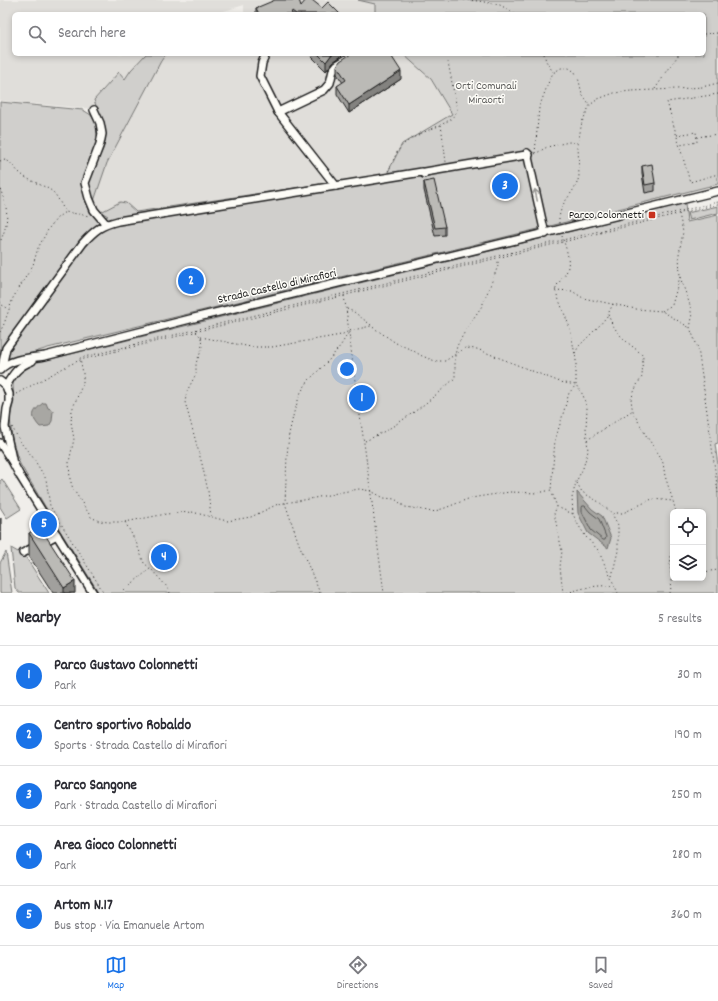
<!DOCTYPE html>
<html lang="en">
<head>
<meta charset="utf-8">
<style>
	body { margin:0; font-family:Dekko,sans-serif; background:#f2f2f3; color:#2b2b33 }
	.controls { position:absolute; right:12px; bottom:12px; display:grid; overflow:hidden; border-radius:6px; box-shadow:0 2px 6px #0003 }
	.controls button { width:36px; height:36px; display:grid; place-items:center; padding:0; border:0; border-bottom:1px solid #e1e1e2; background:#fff; color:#2b2b33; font:20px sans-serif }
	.you { position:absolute; left:347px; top:369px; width:14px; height:14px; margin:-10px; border:3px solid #fff; border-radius:50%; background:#1a73e8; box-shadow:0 0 0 6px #1a73e833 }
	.badge { display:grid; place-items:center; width:26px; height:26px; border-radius:50%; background:#1a73e8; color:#fff; font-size:13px; font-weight:700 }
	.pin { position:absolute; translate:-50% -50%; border:2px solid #fff; box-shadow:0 1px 4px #0006 }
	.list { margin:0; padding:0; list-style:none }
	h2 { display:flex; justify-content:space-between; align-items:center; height:52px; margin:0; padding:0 16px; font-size:17px }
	h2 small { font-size:13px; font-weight:400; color:#7c7c81 }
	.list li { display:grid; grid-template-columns:26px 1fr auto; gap:12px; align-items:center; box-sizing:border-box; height:60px; padding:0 16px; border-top:1px solid #e1e1e2 }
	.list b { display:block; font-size:15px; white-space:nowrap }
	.list p { margin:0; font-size:13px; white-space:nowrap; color:#7c7c81 }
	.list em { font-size:13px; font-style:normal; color:#7c7c81 }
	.icon { flex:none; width:22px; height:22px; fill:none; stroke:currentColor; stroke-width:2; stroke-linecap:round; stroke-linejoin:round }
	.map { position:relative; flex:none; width:718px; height:593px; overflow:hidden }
	.search { position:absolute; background:#fff; box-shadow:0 2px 6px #0003; left:12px; right:12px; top:12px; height:44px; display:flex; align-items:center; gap:10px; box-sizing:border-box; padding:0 14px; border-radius:6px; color:#7c7c81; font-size:15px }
	.sheet { height:352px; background:#fff }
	nav { display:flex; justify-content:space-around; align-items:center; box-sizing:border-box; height:56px; border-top:1px solid #e1e1e2; background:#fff; font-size:11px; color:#7c7c81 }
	nav a { display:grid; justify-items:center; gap:2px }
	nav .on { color:#1a73e8 }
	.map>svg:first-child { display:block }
	.built { fill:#e0deda }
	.green { fill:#d0cfcc; stroke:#767674; fill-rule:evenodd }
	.water { fill:#a8a7a3; stroke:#706f6d }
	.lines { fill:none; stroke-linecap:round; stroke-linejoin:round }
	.shore { stroke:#545452; stroke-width:1 }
	.minor-casing { stroke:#1c1c1c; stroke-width:10 }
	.path { stroke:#1c1c1c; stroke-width:1; stroke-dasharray:1 3; stroke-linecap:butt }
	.minor { stroke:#fdfcf7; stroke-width:7 }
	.wall { fill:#a1a09d; stroke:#1c1c1c }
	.shaded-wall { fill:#83827f; stroke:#1c1c1c }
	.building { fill:#bbbab6; stroke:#1c1c1c }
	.oneway { stroke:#989794 }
	.poi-dot { fill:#c8321e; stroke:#fdfcf7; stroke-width:1.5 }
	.labels { text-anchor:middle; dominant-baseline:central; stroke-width:3; stroke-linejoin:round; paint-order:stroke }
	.park-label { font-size:12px; fill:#5b5b5a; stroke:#fdfcf7 }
	.poi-label { font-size:12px; fill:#1c1c1c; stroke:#fdfcf7; text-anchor:end }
	.street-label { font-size:12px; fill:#1c1c1c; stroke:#fdfcf7 }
</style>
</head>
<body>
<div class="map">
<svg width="718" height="593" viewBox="0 0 718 593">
	<rect width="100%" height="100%" fill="#f0eeea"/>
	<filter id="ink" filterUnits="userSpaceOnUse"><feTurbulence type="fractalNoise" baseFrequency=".025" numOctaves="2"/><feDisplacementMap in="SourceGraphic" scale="8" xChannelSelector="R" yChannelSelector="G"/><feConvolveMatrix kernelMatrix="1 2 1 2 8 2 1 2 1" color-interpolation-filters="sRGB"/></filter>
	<g filter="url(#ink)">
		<g class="built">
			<polygon points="0,0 358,0 375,4 375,14 244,14 244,5 215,14 14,14 14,54 147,54 130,72 125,79 119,72 94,100 97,107 94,109 0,101"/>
			<polygon points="166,54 403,54 431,79 452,114 402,144 387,174 136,212 126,203 120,202 101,212 98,210 94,201 107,163 161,61"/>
		</g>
		<g class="green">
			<polygon points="358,0 718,0 718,184 538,229 48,348 12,359 0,370 0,102 83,110 91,115 96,123 97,139 96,149 83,180 101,218 108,216 101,212 120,202 126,203 136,212 387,174 402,144 452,114 431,79 403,54 704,54 704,14 375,14 375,4"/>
			<polygon points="146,54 166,54 161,61 107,163 94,201 88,181 103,149 106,134 94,100 119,72 125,79 131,70"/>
			<path d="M685 203 687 222 718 215V443L715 444 718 465V593H99L49 513 20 464 17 456 12 439 10 417 14 401 13 384 14 379 17 374 30 364ZM673 512H703V578H673Z"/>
			<polygon points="718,206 718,213 689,220 687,213"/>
			<polygon points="2,479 21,509 7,518 0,507 0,481"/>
			<polygon points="11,548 25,556 49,593 19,593 15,588"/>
			<polygon points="6,552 12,593 0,593 0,563"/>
		</g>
		<g class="water">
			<path d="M43 403H46L48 408 51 409 53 411 52 421 49 426 40 427C30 416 32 412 43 403Z"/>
			<polygon points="577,492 592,509 602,516 611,538 608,548 588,533 578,513"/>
		</g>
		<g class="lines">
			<polygon class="shore" points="583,506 585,506 590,512 599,519 606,537 605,540 603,540 591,530 582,512 582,508"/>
			<g class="minor-casing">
				<g id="minor">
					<polyline points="266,54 262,63 260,76 278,112 336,186"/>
					<polyline points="94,110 100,123 102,134 100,144 85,183 89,198 94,210 106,224"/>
					<polyline points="278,112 324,90 330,83 333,70 337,65 355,54"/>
					<polyline points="528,157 545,234"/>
					<path d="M2 367 6 348 83 243C95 230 101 225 118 221L422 172 424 174 425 172 526 155 528 157 529 155 527 153 526 155"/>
					<path d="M0 370C10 358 31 358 45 356L194 318 718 191"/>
					<polyline points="0,381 6,386 9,394 9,402 7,409 5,427 12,459"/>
					<path d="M6 386C13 374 18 366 32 361"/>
					<polyline points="0,443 12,461 20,476 93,593"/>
					<polyline points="23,553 57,535"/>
				</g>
			</g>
			<g class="path">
				<polyline points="464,0 479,1 500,5 516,14"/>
				<polyline points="704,34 718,33"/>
				<polyline points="544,54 546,61 553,72"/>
				<polyline points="655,89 679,54"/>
				<polyline points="718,94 667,102 690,182 718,174"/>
				<polyline points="441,125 446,162"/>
				<polyline points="677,135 696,132 697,142 680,145"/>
				<polyline points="697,137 718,134"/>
				<polyline points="535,153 539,108 549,81 553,73 561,68 569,68 575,72 579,81 582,94 590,105"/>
				<polyline points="535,154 547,147 569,142 578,143"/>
				<path d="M0 161C10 157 13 168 20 173 29 182 43 184 53 192 58 197 61 205 65 211"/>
				<path d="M388 171C393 163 396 150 404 144 409 140 416 136 422 133 432 128 455 122 457 109L448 62"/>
				<path d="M0 189C9 210 9 222 0 242"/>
				<polyline points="679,214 683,232 679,254 680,277 690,305 692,318 690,328 698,348 713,455 718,493"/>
				<polyline points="559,223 559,217 562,206 576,186 579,177 578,143 582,122 590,105 598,99 614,93 631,91 677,89 702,87 718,83"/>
				<path d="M562 236C566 249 573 264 564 276 560 282 558 282 555 290L570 328 576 360V385L569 393 561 421 555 440 551 490 557 507 554 513 562 551 560 567 563 593"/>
				<polyline points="555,290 572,291 583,298 636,309 662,311 690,328"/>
				<polyline points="344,296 346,308 355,381 365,450 384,593"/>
				<polyline points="0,302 2,305 9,309"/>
				<path d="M613 304 608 314C611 324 618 334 626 341 631 346 638 350 643 356L642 377 637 385 631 399 632 407 634 414 647 437 660 456 663 463 665 476 673 501"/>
				<polyline points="347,309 354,312 371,325"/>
				<polyline points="662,311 672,305 680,277"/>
				<polyline points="0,332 4,324 13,298 33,265 38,248 49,228 58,217 65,212 90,216"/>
				<polyline points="196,332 201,337 202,349 196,363 196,374 187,391 185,402 202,464 208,491 211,516"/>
				<polyline points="201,337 251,347 272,347 341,335 349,331 371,326 396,343 412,350 422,356 435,361 445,361 465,348 477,349 560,382 576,385 583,395 587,408 586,428 588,451 583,468 576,482 572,498 573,514 577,523 586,537 598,550 618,593"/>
				<polyline points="575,353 579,346 599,326 608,315"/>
				<polyline points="16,394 69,365 80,360 718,204"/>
				<polyline points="12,427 21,443 32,456 46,479 50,506 104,593"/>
				<polyline points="587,440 633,410"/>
				<path d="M365 441C397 427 429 402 455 378V355L457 346 468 326 482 306 498 266V259"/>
				<polyline points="577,483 582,492 599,502 612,513 623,513 652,499 673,501 676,512"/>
				<polyline points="557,507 573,514"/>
				<polyline points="125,522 166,514 192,512 227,521 251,517 278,504 310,499 337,493 359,489 371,491 384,498 395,499 405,507 419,509 432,512 445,508 468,499 477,497 510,492 538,493 551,490"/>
				<polyline points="703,572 718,570"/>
				<polyline points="612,576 618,551 618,525 612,514"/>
				<polyline points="124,590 150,569"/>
				<polyline points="170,593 168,588 151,569 144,563 136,542 125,522 109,522 99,521 91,517 73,489 70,479 69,462 74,439 71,422 72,410 83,383 83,373 80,358 718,202"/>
				<polyline points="320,593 299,544 285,503 287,456 289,434 294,412 301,392 309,380 329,360 341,345 349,332"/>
				<path d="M567 593C585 587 597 585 615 586"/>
				<polyline points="670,593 672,581 670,566 673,536"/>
			</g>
			<use href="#minor" class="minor"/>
		</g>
		<g class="wall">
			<polygon points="301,6 322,8 340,14 256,14 256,8"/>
			<polygon points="309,54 343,54 340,57 333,62 326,71"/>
			<polygon points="337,66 401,79 349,113 337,94 337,86 343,83 337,74"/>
			<polygon points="642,166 655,183 655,191 645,193 642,174"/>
			<polygon points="424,182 445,227 445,235 435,236 424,190"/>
			<polygon points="29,533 75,593 53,593 29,556"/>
		</g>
		<g class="shaded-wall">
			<polygon points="332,54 343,54 340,57 333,62 326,71 326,62"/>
			<polygon points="401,71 401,79 349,113 349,105"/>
			<polygon points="1,518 1,540 0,542 0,519"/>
			<polygon points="75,581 75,593 64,593 64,588"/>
		</g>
		<g class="building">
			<polygon points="275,0 299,0 301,6 306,0 312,0 322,8 328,2 340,14 296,14 292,11 291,14 259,14 256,8"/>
			<polygon points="318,54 332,54 326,62"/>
			<polygon points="351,54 390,54 401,71 349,105 337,86 346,80 337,66 338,64 340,61"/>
			<polygon points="652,164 655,183 645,185 642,166"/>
			<polygon points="434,180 445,227 435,228 424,182"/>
			<polygon points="40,527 75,581 64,588 29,533"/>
		</g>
		<defs><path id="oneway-shaft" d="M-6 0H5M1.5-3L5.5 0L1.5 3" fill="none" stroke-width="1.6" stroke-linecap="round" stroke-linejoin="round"/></defs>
		<use class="oneway" href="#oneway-shaft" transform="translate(536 195) rotate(-102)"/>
	</g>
	<rect class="poi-dot" x="648" y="211" width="8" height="8" rx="2"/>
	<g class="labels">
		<g class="park-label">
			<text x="486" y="86">Orti Comunali<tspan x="486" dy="14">Miraorti</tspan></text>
		</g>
		<g class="poi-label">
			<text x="644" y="215">Parco Colonnetti</text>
		</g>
		<g class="street-label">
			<text transform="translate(277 287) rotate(-13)">Strada Castello di Mirafiori</text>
		</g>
	</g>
</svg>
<div class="controls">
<button><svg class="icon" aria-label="locate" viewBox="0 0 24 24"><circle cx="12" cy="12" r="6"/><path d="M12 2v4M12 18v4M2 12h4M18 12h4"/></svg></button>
<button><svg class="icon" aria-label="layers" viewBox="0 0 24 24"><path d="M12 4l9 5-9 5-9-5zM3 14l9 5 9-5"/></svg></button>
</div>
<div class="you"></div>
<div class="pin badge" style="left:362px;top:398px">1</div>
<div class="pin badge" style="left:191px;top:281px">2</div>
<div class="pin badge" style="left:505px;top:186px">3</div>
<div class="pin badge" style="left:164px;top:557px">4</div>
<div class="pin badge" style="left:44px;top:524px">5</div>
<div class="search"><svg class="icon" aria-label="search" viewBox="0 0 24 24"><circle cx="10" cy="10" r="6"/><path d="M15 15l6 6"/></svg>Search here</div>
</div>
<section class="sheet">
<h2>Nearby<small>5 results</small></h2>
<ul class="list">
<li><span class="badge">1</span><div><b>Parco Gustavo Colonnetti</b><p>Park</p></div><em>30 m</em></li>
<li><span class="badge">2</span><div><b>Centro sportivo Robaldo</b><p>Sports · Strada Castello di Mirafiori</p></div><em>190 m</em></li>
<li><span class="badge">3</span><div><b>Parco Sangone</b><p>Park · Strada Castello di Mirafiori</p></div><em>250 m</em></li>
<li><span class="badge">4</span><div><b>Area Gioco Colonnetti</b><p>Park</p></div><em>280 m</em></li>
<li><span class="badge">5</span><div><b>Artom N.17</b><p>Bus stop · Via Emanuele Artom</p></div><em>360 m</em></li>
</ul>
</section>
<nav>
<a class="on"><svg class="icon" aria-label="map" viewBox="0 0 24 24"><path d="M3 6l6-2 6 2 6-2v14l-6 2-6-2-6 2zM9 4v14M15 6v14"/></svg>Map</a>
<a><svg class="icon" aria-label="directions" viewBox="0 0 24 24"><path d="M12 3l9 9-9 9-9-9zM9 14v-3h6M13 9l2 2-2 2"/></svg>Directions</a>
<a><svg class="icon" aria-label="saved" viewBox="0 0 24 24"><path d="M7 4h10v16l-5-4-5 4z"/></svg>Saved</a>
</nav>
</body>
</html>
